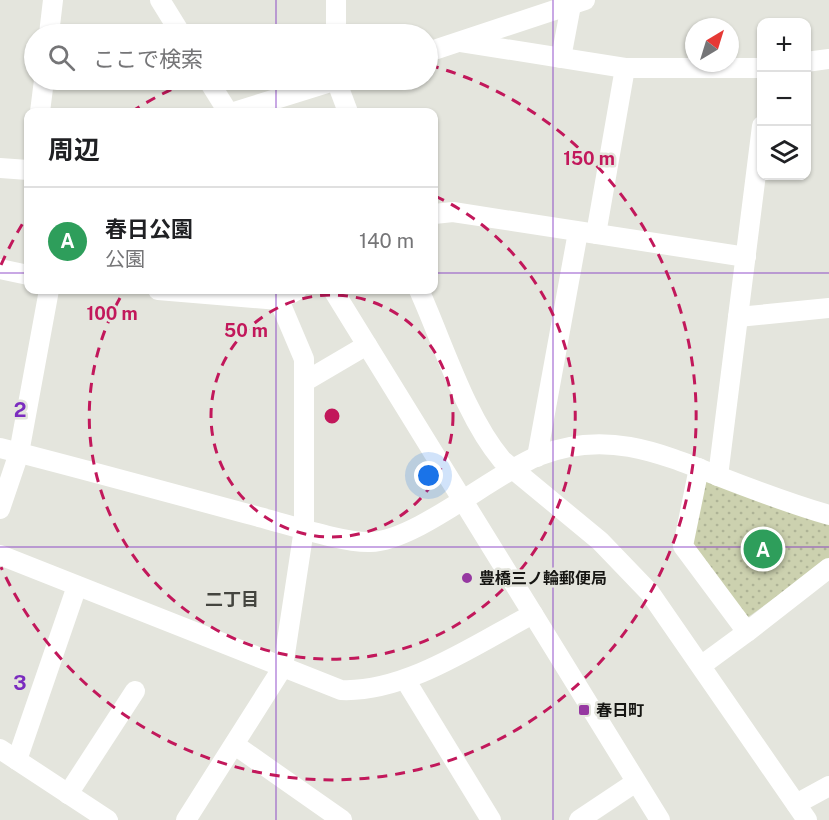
<!DOCTYPE html>
<html lang="ja">
<head>
<meta charset="utf-8">
<style>
	body { margin:0; font-family:"Public Sans","Noto Sans JP",sans-serif; background:#f2f2f2; color:#202124 }
	.controls { position:absolute; right:18px; top:18px; display:grid; overflow:hidden; border-radius:12px; box-shadow:0 2px 4px #0004 }
	.controls button { width:54px; height:54px; display:grid; place-items:center; padding:0; border:0; border-bottom:2px solid #e0e0e0; background:#fff; color:#202124; font:30px sans-serif }
	.compass { position:absolute; left:685px; top:18px; width:54px; height:54px; border-radius:50%; background:#fff; box-shadow:0 2px 4px #0004; rotate:38deg }
	.you { position:absolute; left:429px; top:476px; width:21px; height:21px; margin:-15px; border:4px solid #fff; border-radius:50%; background:#1a73e8; box-shadow:0 0 0 9px #1a73e833 }
	.badge { display:grid; place-items:center; width:39px; height:39px; border-radius:50%; background:#1a73e8; color:#fff; font-size:20px; font-weight:700 }
	.pin { position:absolute; translate:-50% -50%; border:3px solid #fff; box-shadow:0 2px 6px #0006 }
	.list { margin:0; padding:0; list-style:none }
	h2 { display:flex; justify-content:space-between; align-items:center; height:78px; margin:0; padding:0 24px; font-size:26px }
	h2 small { font-size:20px; font-weight:400; color:#757577 }
	.list li { display:grid; grid-template-columns:39px 1fr auto; gap:18px; align-items:center; box-sizing:border-box; height:108px; padding:0 24px; border-top:2px solid #e0e0e0 }
	.list b { display:block; font-size:22px; white-space:nowrap }
	.list p { margin:0; font-size:20px; white-space:nowrap; color:#757577 }
	.list em { font-size:20px; font-style:normal; color:#757577 }
	.icon { flex:none; width:33px; height:33px; fill:none; stroke:currentColor; stroke-width:2; stroke-linecap:round; stroke-linejoin:round }
	.map { position:relative; flex:none; width:829px; height:820px; overflow:hidden }
	.search { position:absolute; background:#fff; box-shadow:0 2px 4px #0004; left:24px; top:24px; width:414px; height:66px; display:flex; align-items:center; gap:15px; box-sizing:border-box; padding:0 21px; border-radius:33px; color:#757577; font-size:22px }
	.panel { position:absolute; background:#fff; box-shadow:0 2px 4px #0004; left:24px; top:108px; width:414px; height:186px; border-radius:12px }
	.map>svg:first-child { display:block }
	.park { fill:url(#park-dots) }
	.lines { fill:none; stroke-linecap:round; stroke-linejoin:round }
	.minor { stroke:#fff; stroke-width:20 }
	.grid { fill:none; stroke:#7b2cbf; stroke-width:1.5; stroke-opacity:0.55 }
	.ring { fill:none; stroke:#c2185b; stroke-width:3; stroke-dasharray:10 8 }
	.poi-dot { fill:#9638a1; stroke:#e4e5dd; stroke-width:2 }
	.labels { text-anchor:middle; dominant-baseline:central; stroke-width:5; stroke-linejoin:round; paint-order:stroke }
	.poi-label { font-size:16px; font-weight:bold; fill:#161613; stroke:#e4e5dd; text-anchor:start }
	.neighbourhood-label { font-size:18px; font-weight:bold; fill:#44453f; stroke:#e4e5dd }
	.grid-label { font-size:20px; text-anchor:middle; font-weight:bold; fill:#7b2cbf; stroke:#e4e5dd; stroke-width:5; stroke-linejoin:round; paint-order:stroke }
	.centre { fill:#c2185b; stroke:#e4e5dd; stroke-width:3 }
	.ring-label { font-size:18px; text-anchor:middle; font-weight:bold; fill:#c2185b; stroke:#e4e5dd; stroke-width:5; stroke-linejoin:round; paint-order:stroke }
</style>
</head>
<body>
<div class="map">
<svg width="829" height="820" viewBox="0 0 829 820">
	<defs>
		<pattern id="park-dots" width="8" height="8" patternUnits="userSpaceOnUse" patternTransform="scale(1.5)"><rect width="8" height="8" fill="#ccd1af"/><path d="M2 2h.1M6 6h.1" fill="none" stroke="#aeb396" stroke-width="1.8" stroke-linecap="round"/></pattern>
	</defs>
	<rect width="100%" height="100%" fill="#e4e5dd"/>
	<polygon class="park" points="702,477 829,524 829,559 744,620 690,540"/>
	<g class="lines">
		<g class="minor">
			<polyline points="160,0 181,34"/>
			<polyline points="336,0 336,34"/>
			<polyline points="49,34 53,0"/>
			<polyline points="461,42 625,68 762,68"/>
			<polyline points="428,52 585,0"/>
			<polyline points="561,58 572,0"/>
			<polyline points="806,62 829,59"/>
			<polyline points="208,80 228,112"/>
			<polyline points="336,80 348,112"/>
			<polyline points="40,112 44,80"/>
			<polyline points="234,112 337,80"/>
			<polyline points="0,168 28,170"/>
			<polyline points="434,214 453,212 746,257"/>
			<polyline points="596,234 625,68"/>
			<polyline points="0,269 28,275"/>
			<polyline points="158,290 279,300 297,290"/>
			<polyline points="333,290 660,820"/>
			<path d="M419 290C443 343 465 416 502 460L600 541 650 593 807 820"/>
			<polyline points="279,300 304,359 304,382"/>
			<polyline points="738,317 829,308"/>
			<path d="M0 448C87 470 173 494 259 517 287 524 343 543 370 542 416 541 492 475 538 456 604 430 656 451 718 476 754 490 791 504 829 515"/>
			<polyline points="537,457 578,232"/>
			<polyline points="699,468 683,546 747,632 829,568"/>
			<polyline points="718,476 762,126"/>
			<polyline points="0,509 19,453 49,290"/>
			<path d="M0 555 341 690C406 693 476 644 533 614"/>
			<polyline points="702,665 747,632"/>
			<polyline points="406,681 491,820"/>
			<polyline points="235,745 342,820"/>
			<polyline points="0,749 108,820"/>
			<polyline points="17,760 77,586"/>
			<polyline points="68,794 135,691"/>
			<polyline points="796,804 829,786"/>
			<polyline points="186,820 283,667 304,529 304,382 367,345"/>
			<polyline points="579,820 636,782"/>
		</g>
	</g>
	<path class="grid" d="M276 0V34M553 0V820M276 80V112M0 273H28M434 273H829M276 290V820M0 547H829"/>
	<g class="ring">
		<circle cx="332" cy="416" r="121"/>
		<path d="M435 196A243 243 0 1 1 124 291"/>
		<path d="M1 265A364 364 0 0 1 28 215M131 112A364 364 0 0 1 193 80M429 65A364 364 0 1 1 1 567"/>
	</g>
	<g class="poi-dot">
		<circle cx="467" cy="578" r="6"/>
		<rect x="578" y="704" width="12" height="12" rx="3"/>
	</g>
	<g class="labels">
		<g class="poi-label">
			<text x="479" y="578">豊橋三ノ輪郵便局</text>
			<text x="596" y="710">春日町</text>
		</g>
		<g class="neighbourhood-label">
			<text x="232" y="599">二丁目</text>
		</g>
	</g>
	<g class="grid-label">
		<text x="20" y="417">2</text>
		<text x="20" y="690">3</text>
	</g>
	<circle cx="332" cy="416" r="9" class="centre"/>
	<g class="ring-label">
		<text x="589" y="165">150 m</text>
		<text x="112" y="320">100 m</text>
		<text x="246" y="337">50 m</text>
	</g>
</svg>
<div class="controls">
<button>+</button>
<button>−</button>
<button><svg class="icon" aria-label="layers" viewBox="0 0 24 24"><path d="M12 4l9 5-9 5-9-5zM3 14l9 5 9-5"/></svg></button>
</div>
<svg class="compass" viewBox="-18 -18 36 36"><path d="M0-13l5 13h-10z" fill="#e53935"/><path d="M0 13l5-13h-10z" fill="#757577"/></svg>
<div class="you"></div>
<div class="pin badge" style="left:763px;top:549px;background:#2e9e5b">A</div>
<div class="search"><svg class="icon" aria-label="search" viewBox="0 0 24 24"><circle cx="10" cy="10" r="6"/><path d="M15 15l6 6"/></svg>ここで検索</div>
<section class="panel">
<h2>周辺<small></small></h2>
<ul class="list">
<li><span class="badge" style="background:#2e9e5b">A</span><div><b>春日公園</b><p>公園</p></div><em>140 m</em></li>
</ul>
</section>
</div>
</body>
</html>
